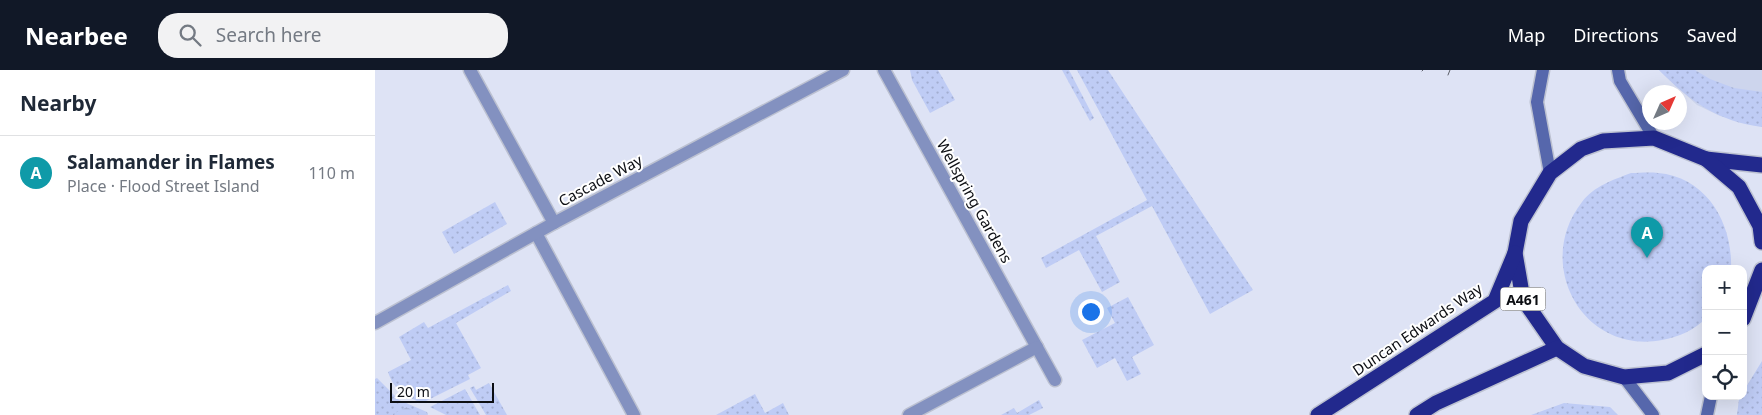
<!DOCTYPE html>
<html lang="en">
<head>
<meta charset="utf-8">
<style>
	body { margin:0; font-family:"Noto Sans",sans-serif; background:#f2f2f3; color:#1f2937 }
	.controls { position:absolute; right:15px; bottom:15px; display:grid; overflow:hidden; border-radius:10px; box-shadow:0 5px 20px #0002 }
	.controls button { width:45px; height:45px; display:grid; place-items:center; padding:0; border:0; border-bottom:1px solid #e0e1e3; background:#fff; color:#1f2937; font:25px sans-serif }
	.compass { position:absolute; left:1267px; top:15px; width:45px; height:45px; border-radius:50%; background:#fff; box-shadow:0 5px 20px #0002; rotate:45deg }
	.scale { position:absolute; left:15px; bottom:12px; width:104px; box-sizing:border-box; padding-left:5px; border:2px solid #0c0e13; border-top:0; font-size:14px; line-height:18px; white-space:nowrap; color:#0c0e13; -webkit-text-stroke:4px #fff; paint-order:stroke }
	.you { position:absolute; left:715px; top:241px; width:18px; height:18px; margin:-12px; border:4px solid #fff; border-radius:50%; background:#1a73e8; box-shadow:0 0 0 8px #1a73e833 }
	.badge { display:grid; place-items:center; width:32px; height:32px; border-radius:50%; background:#111827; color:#fff; font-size:16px; font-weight:700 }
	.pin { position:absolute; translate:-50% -41px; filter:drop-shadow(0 1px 2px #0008) }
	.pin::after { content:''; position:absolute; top:26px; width:18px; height:15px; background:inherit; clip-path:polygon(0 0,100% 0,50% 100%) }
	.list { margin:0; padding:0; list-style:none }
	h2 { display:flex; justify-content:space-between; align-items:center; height:65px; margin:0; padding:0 20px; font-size:21px }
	h2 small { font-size:16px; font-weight:400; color:#747a83 }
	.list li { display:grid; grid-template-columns:32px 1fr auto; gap:15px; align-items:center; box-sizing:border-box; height:75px; padding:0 20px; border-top:1px solid #e0e1e3 }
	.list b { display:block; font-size:19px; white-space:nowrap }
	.list p { margin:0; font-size:16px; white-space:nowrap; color:#747a83 }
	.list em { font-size:16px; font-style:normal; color:#747a83 }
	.icon { flex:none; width:28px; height:28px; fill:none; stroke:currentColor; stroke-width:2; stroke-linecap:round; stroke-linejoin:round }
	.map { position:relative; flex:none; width:1387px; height:345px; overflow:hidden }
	header { display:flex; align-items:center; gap:30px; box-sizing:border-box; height:70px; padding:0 25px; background:#111827; color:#fff }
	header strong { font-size:24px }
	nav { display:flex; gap:28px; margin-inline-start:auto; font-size:18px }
	.search { width:350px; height:45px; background:#f2f2f3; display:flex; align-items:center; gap:12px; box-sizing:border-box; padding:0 18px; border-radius:20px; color:#747a83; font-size:19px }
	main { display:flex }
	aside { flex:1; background:#fff }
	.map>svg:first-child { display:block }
	.built { fill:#cdd5ed }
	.green { fill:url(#green-dots) }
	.wetland { fill:url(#wetland-marsh) }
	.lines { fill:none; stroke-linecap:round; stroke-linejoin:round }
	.street-casing { stroke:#bcc1d1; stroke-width:15 }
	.secondary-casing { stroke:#bcc1d1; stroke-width:15 }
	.highway-casing { stroke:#bcc1d1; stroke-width:18 }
	.street { stroke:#8391c0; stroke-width:12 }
	.secondary { stroke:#5667ac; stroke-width:12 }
	.highway { stroke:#22298d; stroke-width:15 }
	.tram { stroke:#5c5f69; stroke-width:1 }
	.labels { text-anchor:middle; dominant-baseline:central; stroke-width:4; stroke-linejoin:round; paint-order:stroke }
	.shield { fill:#fff; stroke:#55565a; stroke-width:1 }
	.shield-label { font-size:14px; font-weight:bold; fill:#0c0e13 }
	.street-label { font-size:15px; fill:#0c0e13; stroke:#fff }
</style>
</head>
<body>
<header>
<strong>Nearbee</strong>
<div class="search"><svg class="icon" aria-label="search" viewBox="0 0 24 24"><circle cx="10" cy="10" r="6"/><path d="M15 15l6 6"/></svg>Search here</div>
<nav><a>Map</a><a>Directions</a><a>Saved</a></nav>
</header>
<main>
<aside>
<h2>Nearby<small></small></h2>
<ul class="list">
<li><span class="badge" style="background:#0f9aa8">A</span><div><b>Salamander in Flames</b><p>Place · Flood Street Island</p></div><em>110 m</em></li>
</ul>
</aside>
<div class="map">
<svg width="1387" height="345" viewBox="0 0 1387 345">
	<defs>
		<pattern id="green-dots" width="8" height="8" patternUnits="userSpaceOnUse" patternTransform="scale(1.25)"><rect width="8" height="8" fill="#bfccf5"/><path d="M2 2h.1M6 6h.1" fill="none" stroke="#a3aed1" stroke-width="1.8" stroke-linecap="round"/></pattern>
		<pattern id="wetland-marsh" width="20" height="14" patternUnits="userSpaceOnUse" patternTransform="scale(1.25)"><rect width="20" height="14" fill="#bfccf5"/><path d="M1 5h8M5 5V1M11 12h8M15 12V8" fill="none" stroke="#a3aed1"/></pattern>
	</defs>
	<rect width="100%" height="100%" fill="#dee3f5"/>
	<polygon class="built" points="1284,0 1387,0 1387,57 1345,46 1322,35"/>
	<g class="green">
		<polygon points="535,0 563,0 580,30 555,43 537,10"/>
		<polygon points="687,0 694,0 719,48 715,51"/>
		<polygon points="702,0 733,0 878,220 835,244 777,136 721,166 745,212 727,222 704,180 671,198 666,188 772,130"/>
		<path d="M1284 0H1320L1335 9 1359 18 1387 22V57C1344 52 1313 30 1284 0Z"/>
		<path d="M1256 103C1264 103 1274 102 1283 103 1332 107 1358 154 1356 199H1331V248C1320 260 1303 267 1287 270 1208 285 1158 194 1207 132 1219 116 1238 110 1256 103Z"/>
		<polygon points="120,132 132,154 79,184 67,162"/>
		<path d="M133 215 136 221 81 253 106 298 93 305 95 309 47 333C30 326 19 320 13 302L36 290 24 267 49 252 53 258Z"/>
		<polygon points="753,227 779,275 757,287 766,304 752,311 740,288 722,298 707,270 740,253 732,238"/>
		<polygon points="1387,291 1387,345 1362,345 1364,329 1368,326 1368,322"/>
		<polygon points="2,308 24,330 52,342 53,345 0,345 0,309"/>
		<polygon points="114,313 132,345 111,345 95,318 99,316 101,320"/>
		<polygon points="90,319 105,345 71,345 55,337"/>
		<polygon points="380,324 390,343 408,333 414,345 341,345"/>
		<polygon points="664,330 668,338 654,345 626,345 639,338 642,343"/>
		<polygon points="1189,333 1235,337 1243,345 1156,345"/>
	</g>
	<polygon class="wetland" points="32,337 44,345 16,345"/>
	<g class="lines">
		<g class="street-casing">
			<g id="street">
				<polyline points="95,0 179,153"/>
				<polyline points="509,0 680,310"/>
				<polyline points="161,163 259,345"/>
				<polyline points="0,253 179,153 468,0"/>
				<polyline points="534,345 662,277"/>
			</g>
		</g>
		<g class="secondary-casing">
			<g id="secondary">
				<polyline points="1168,0 1162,32 1175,103"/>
				<polyline points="1243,0 1245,11 1279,68"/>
				<polyline points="1249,307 1278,345"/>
				<polyline points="1332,345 1336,326"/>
			</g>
		</g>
		<g class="highway-casing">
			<g id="highway">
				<polyline points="1331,89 1387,95"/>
				<polyline points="1368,249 1387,200"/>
				<polyline points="1331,284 1293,303 1249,307 1209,296 1182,278 1148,229 1140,183 1146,151 1175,103 1206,79 1228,71 1279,68 1331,89 1364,117 1385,156 1387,172"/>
				<polyline points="943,345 1120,231 1140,183"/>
				<polyline points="1042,345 1061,333 1182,278"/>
			</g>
		</g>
		<use href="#street" class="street"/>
		<use href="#secondary" class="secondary"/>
		<use href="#highway" class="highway"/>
		<g class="tram">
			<polyline points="1047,1 1048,0"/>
			<polyline points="1073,5 1075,0"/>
		</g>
	</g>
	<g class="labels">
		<rect class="shield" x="1125.5" y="217.5" width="45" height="23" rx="4"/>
		<g class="shield-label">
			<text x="1148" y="229">A461</text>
		</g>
		<g class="street-label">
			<text transform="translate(225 110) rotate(-28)">Cascade Way</text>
			<text transform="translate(600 131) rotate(61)">Wellspring Gardens</text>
			<text transform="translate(1042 259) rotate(-34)">Duncan Edwards Way</text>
		</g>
	</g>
</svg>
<div class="controls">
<button>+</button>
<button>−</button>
<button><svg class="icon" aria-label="locate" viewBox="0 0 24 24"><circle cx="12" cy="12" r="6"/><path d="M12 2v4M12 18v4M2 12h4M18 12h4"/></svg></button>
</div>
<svg class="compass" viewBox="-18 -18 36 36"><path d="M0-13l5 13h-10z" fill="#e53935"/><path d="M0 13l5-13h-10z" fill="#747a83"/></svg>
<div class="scale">20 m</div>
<div class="you"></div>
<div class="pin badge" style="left:1272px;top:188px;background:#0f9aa8">A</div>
</div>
</main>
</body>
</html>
